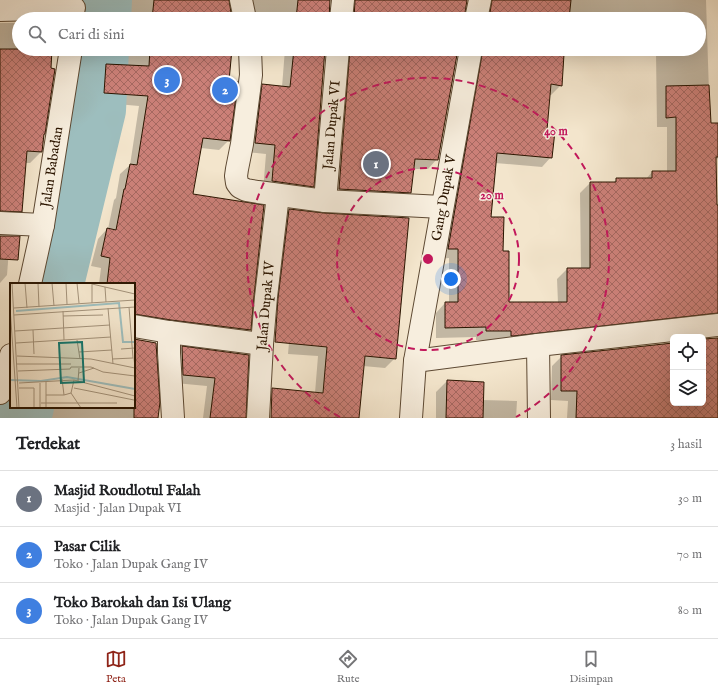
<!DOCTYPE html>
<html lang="id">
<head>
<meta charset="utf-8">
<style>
	body { margin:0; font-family:"IM FELL English",serif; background:#f6f6f6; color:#202124 }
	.controls { position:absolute; right:12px; bottom:12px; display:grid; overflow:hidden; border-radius:6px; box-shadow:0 4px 16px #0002 }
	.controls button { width:36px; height:36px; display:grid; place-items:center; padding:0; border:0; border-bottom:1px solid #e0e0e0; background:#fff; color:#202124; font:20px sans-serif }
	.you { position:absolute; left:451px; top:279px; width:14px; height:14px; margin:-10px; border:3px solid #fff; border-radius:50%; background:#1a73e8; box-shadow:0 0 0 6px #1a73e833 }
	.badge { display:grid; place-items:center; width:26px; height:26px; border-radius:50%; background:#8f2418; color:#fff; font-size:13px; font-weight:700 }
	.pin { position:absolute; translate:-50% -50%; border:2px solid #fff; box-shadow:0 1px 4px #0006 }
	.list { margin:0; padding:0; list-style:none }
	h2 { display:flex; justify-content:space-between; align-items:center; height:52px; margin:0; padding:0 16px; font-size:17px }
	h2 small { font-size:13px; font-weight:400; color:#757577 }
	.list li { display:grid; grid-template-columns:26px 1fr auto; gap:12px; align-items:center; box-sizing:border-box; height:56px; padding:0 16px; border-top:1px solid #e0e0e0 }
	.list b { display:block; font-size:15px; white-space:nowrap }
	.list p { margin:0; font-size:13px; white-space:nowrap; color:#757577 }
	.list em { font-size:13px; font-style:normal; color:#757577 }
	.icon { flex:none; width:22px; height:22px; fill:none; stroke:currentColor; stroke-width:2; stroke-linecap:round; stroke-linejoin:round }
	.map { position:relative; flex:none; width:718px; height:418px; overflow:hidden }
	.search { position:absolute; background:#fff; box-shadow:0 4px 16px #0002; left:12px; right:12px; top:12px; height:44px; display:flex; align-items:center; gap:10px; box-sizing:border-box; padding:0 14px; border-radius:22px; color:#757577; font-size:15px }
	.sheet { height:220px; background:#fff }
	nav { display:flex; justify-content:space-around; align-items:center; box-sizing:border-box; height:56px; border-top:1px solid #e0e0e0; background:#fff; font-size:11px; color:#757577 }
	nav a { display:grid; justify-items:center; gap:2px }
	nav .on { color:#8f2418 }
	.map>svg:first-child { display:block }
	.shadow { fill:#0003 }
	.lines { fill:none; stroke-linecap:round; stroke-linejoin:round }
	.river { stroke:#9dbebe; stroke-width:54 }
	.building { fill:url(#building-cross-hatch); stroke:#2b1500 }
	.minor-casing { stroke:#5d4933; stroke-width:24 }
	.minor { stroke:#f7eede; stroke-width:22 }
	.ring { fill:none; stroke:#c2185b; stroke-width:2; stroke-dasharray:7 5 }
	.labels { text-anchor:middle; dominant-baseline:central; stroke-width:3; stroke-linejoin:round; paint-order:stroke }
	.street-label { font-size:14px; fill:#2b1500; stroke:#f7eede }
	.inset-river { fill:none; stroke:#9dbebe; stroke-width:2 }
	.inset-road { fill:none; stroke:#a3927a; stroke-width:1 }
	.view { fill:#0f766e; fill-opacity:0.15; stroke:#0f766e; stroke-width:2 }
	.inset-edge { fill:none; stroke:#2b1500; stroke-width:2 }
	.centre { fill:#c2185b; stroke:#f7eede; stroke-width:2 }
	.ring-label { font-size:12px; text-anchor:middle; font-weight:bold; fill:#c2185b; stroke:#f7eede; stroke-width:3; stroke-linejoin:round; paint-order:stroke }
</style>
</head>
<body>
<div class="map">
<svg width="718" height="418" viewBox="0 0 718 418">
	<defs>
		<pattern id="building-cross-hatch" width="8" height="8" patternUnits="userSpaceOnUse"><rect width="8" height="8" fill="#cb8078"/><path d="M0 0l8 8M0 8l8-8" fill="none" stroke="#a56860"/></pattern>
	</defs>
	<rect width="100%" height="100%" fill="#f3e5cc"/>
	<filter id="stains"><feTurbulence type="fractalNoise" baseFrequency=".005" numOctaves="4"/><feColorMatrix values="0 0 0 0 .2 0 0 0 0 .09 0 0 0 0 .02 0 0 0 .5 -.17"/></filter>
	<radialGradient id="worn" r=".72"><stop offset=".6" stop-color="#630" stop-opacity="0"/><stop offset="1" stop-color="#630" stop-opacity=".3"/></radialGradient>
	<g class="shadow">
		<polygon points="130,0 228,0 231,19 129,19"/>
		<polygon points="239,0 329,0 328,19 246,19"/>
		<polygon points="341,0 466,0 463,19 345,19"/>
		<polygon points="478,0 706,0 710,124 718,124 718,158 715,161 716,206 718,206 718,327 502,341 476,340 476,337 436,338 436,313 445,303 449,303 449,258 439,259 469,49 565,49 561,85 551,95 549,95 546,131 551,157 542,167 495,163 490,218 502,252 508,304 558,303 557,279 567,269 581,269 580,193 590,183 613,183 617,179 646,179 652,172 667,172 667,127 657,127 656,53 652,53 652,49 699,49 699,19 651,19 651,17 569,13 568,19 482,19"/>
		<polygon points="0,23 19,23 19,49 51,49 41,152 30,163 25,163 21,211 10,222 0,222"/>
		<polygon points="123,49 231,49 228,82 229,140 219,150 201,148 192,194 250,329 240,339 134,324 134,284 99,284 101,268 91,266 98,239 107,229 108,229 114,200 116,198 120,174 130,165 139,106 94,102 96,74 106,65 122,66"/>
		<polygon points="285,49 324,49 313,186 303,196 263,191 266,154 246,152 253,95 263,85 282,87"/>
		<polygon points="336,49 457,49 437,159 428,169 413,169 410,192 401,202 329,199"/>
		<polygon points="289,210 395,358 385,368 363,366 358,418 283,418 315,393 318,356 288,354 294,285 272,283 280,220"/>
		<polygon points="0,237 10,237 7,275 0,283"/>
		<polygon points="718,339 718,418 567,418 568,401 551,400 552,366 562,356 673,344 673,403 703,403 703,340"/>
		<polygon points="134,340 157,418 42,418 43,407 134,407"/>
		<polygon points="182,347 248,356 245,418 203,418 207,386 175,383 174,356"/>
		<polygon points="447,381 482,400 517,401 516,418 436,418 436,392"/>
	</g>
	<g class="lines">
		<g class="river">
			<polyline points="104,19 105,0"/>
			<polyline points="57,284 99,110 102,49"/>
			<polyline points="24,418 27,407"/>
		</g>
	</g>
	<g class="building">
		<polygon points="154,0 229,0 232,19 152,19"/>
		<polygon points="298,0 330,0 329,19 296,19"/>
		<polygon points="355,0 467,0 464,19 354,19"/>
		<polygon points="492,0 571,0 569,19 489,19"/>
		<polygon points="0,49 52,49 51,68 55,69 45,134 44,134 42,152 27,151 22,212 0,211"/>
		<polygon points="150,49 232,49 229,81 238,82 230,141 203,138 193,194 264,205 254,296 251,330 171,320 134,314 134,284 107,284 110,258 101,256 107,228 116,230 124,189 125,189 130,164 137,165 148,96 104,93 106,64 149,66"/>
		<polygon points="294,49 325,49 314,187 272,181 275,145 255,143 262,84 290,87"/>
		<polygon points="350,49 458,49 438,160 415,159 411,193 339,189"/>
		<polygon points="483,49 566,49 566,54 564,54 562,86 551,84 547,130 555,131 552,158 497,153 491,217 504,217 503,251 509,251 509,302 567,302 567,268 590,268 590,182 616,182 616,178 652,178 652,171 676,171 676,117 666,118 666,86 709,85 711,123 718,123 718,157 716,157 717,205 718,205 718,313 513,336 511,336 511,331 486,331 486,327 445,328 445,302 458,302 458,249 448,249"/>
		<polygon points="289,209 324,213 409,218 396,359 365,356 359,418 271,418 272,388 323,393 327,347 275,342 278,298"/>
		<polygon points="0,236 20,236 18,260 0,259"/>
		<polygon points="718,338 718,418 576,418 577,391 561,391 561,355 673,343 673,403 703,403 703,339"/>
		<polygon points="134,339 156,343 160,402 158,418 134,418"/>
		<polygon points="182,346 249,355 246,418 210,418 215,378 183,375"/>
		<polygon points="447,380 484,382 483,418 446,418"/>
	</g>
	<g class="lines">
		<g class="minor-casing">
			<g id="minor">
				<polyline points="241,0 245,19"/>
				<polyline points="0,10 74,8"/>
				<polyline points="341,19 343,0"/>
				<polyline points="476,19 480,0"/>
				<polyline points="250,49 251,75 242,144 237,169 236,176 237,183 240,187 246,190 258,192 325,201 442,207"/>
				<polyline points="325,201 338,49"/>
				<polyline points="0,223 43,225"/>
				<polyline points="30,284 43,225 71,49"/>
				<polyline points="134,326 169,332 262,344"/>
				<polyline points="169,332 169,353 173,418"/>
				<polyline points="538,345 539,418"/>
				<polyline points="415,361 538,345 718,325"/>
				<polyline points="0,393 11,355"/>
				<polyline points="258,418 262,344 266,297 278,195"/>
				<polyline points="411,418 415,361 471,49"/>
			</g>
		</g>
		<use href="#minor" class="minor"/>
	</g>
	<g class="ring">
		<circle cx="428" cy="259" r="91"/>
		<path d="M340 417A181 181 0 1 1 516 417"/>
	</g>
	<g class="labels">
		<g class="street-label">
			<text transform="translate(332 125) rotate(-85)">Jalan Dupak VI</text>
			<text transform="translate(52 167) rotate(-81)">Jalan Babadan</text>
			<text transform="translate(444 198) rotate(-80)">Gang Dupak V</text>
			<text transform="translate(266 306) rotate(-85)">Jalan Dupak IV</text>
		</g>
	</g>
	<g transform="translate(10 283)">
		<rect width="125" height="125" fill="#f3e5cc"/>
		<path class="inset-river" d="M6 28 109 20 113 59H125M0 97 31 98 57 94 125 106"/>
		<path class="inset-road" d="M2 0 9 125M15 0 17 25M28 0 29 24M42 0 44 23M56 0 57 21M67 0 69 20M82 1 125 11M82 1V20M95 4 96 19M0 24 7 125M119 24 123 75M4 25 125 17M98 25 103 81M53 28 54 57M4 32 125 24M53 33 93 32M23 47 24 71M5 48 100 42M67 57 70 76M6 60 101 54M111 66 125 65M69 69 102 67M7 73 81 76 125 85 124 75M102 76 123 75M7 81H61M61 84H81L93 89 125 93M8 88 60 86 61 84M69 90 84 85M52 96 54 112 61 110M64 97 61 110 71 125M68 98 69 85M9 100 64 97 125 113M30 100V125M9 105H24V125M64 105 124 117M36 112H54M31 120H107M36 125V99"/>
		<path class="view" d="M72 59 74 99 51 100 49 60Z"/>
		<rect width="125" height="125" class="inset-edge"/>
	</g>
	<circle cx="428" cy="259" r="6" class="centre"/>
	<g class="ring-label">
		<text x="556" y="135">40 m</text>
		<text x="492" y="199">20 m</text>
	</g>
	<rect width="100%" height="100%" filter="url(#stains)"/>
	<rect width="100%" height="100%" fill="url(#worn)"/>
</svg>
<div class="controls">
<button><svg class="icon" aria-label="locate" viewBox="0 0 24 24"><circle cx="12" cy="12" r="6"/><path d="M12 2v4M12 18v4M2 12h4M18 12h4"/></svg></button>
<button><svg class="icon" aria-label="layers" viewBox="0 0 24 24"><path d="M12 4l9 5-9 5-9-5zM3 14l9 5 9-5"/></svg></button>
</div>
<div class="you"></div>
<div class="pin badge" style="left:376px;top:164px;background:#6b7280">1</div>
<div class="pin badge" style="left:225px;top:90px;background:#3f7fe0">2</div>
<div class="pin badge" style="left:167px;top:80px;background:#3f7fe0">3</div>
<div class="search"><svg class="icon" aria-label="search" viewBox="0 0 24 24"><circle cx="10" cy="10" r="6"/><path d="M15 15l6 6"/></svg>Cari di sini</div>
</div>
<section class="sheet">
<h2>Terdekat<small>3 hasil</small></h2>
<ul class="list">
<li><span class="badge" style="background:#6b7280">1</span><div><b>Masjid Roudlotul Falah</b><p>Masjid · Jalan Dupak VI</p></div><em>30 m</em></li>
<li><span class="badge" style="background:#3f7fe0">2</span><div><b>Pasar Cilik</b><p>Toko · Jalan Dupak Gang IV</p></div><em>70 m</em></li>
<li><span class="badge" style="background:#3f7fe0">3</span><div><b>Toko Barokah dan Isi Ulang</b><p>Toko · Jalan Dupak Gang IV</p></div><em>80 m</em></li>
</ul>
</section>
<nav>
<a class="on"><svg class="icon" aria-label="map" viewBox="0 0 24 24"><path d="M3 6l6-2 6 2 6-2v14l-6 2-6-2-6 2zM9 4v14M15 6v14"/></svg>Peta</a>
<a><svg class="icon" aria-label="directions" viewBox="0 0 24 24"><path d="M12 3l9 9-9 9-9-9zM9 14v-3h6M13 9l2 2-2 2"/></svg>Rute</a>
<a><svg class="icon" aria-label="saved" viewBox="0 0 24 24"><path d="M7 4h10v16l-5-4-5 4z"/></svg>Disimpan</a>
</nav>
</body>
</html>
